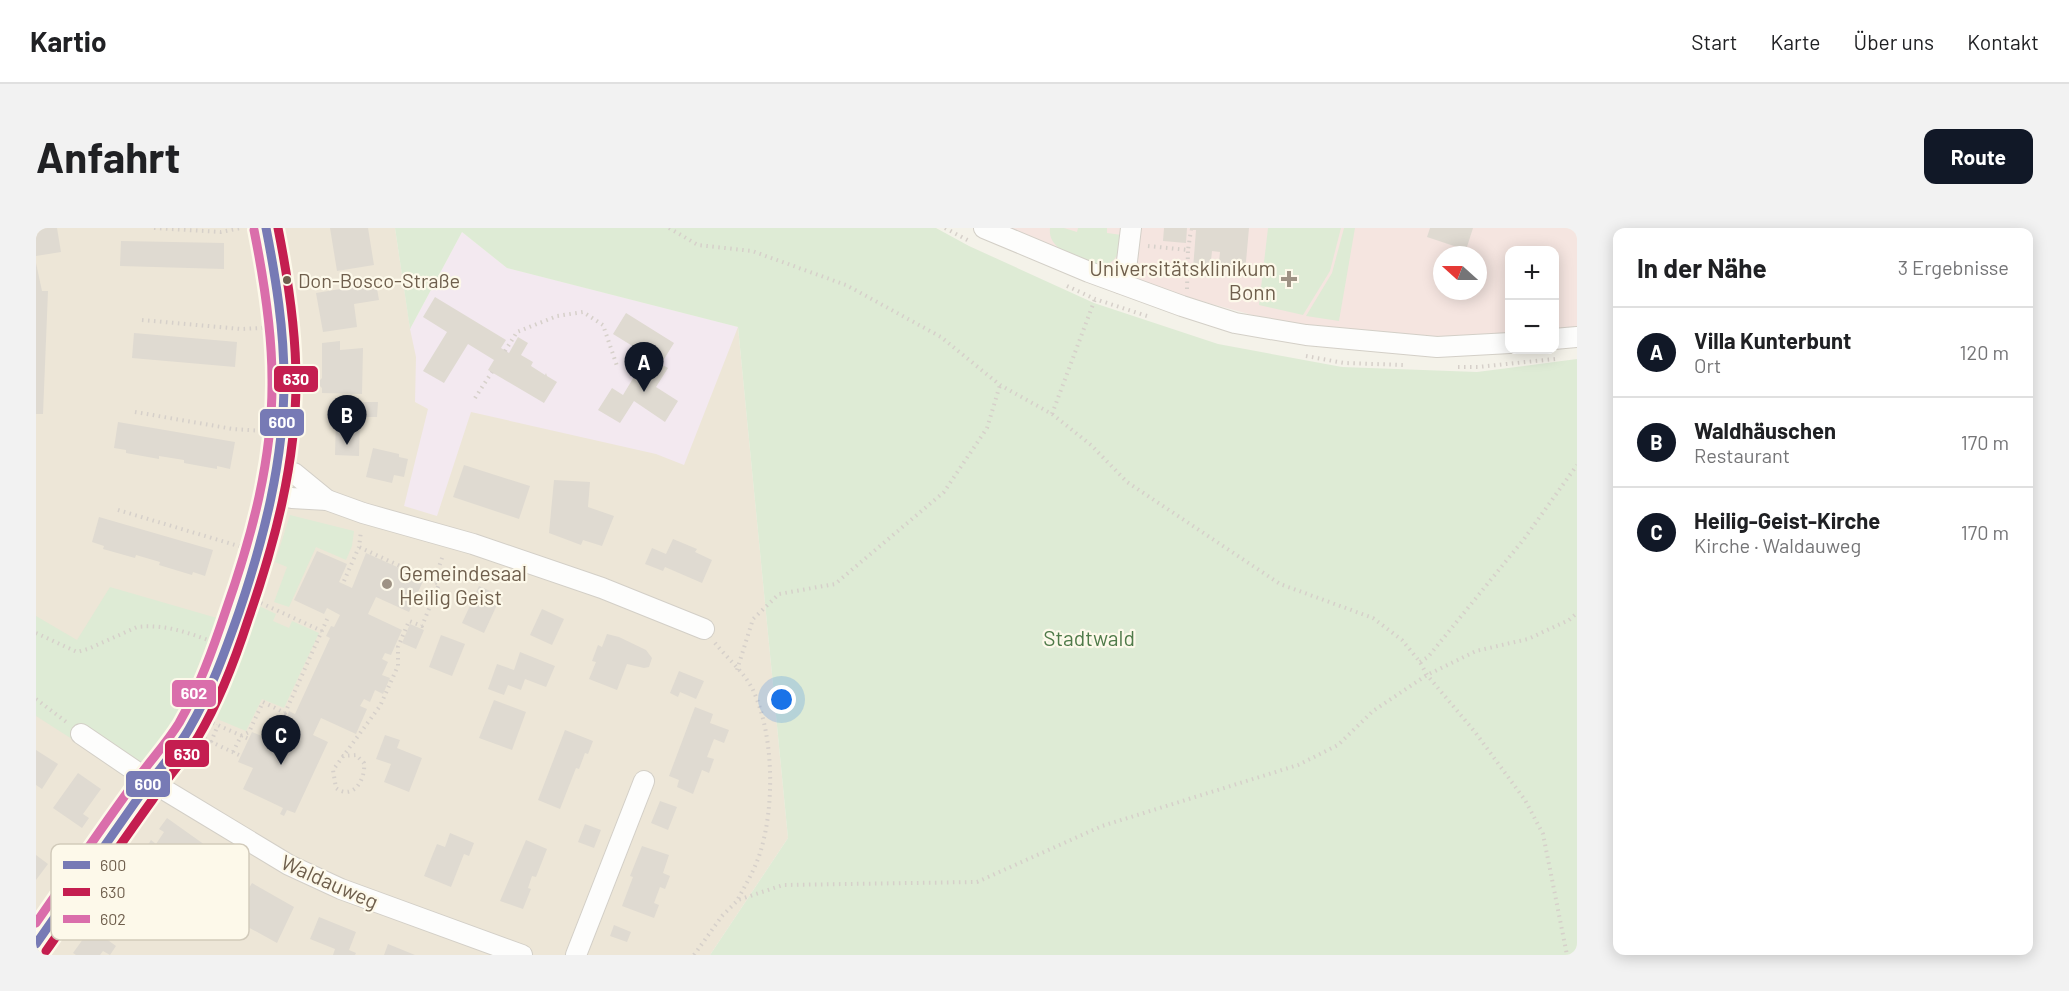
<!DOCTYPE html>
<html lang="de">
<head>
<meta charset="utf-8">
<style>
	body { margin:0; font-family:Barlow,sans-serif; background:#f2f2f2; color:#202124 }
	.controls { position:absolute; right:18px; top:18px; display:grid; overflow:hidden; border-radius:12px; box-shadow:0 3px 15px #0003 }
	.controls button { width:54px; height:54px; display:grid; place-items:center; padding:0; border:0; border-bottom:2px solid #e0e0e0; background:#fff; color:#202124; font:30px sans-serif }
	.compass { position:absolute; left:1397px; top:18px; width:54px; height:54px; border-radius:50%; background:#fff; box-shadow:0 3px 15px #0003; rotate:291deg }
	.you { position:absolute; left:746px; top:472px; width:21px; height:21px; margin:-15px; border:4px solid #fff; border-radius:50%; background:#1a73e8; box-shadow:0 0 0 9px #1a73e833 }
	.badge { display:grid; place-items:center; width:39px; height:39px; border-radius:50%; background:#111827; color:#fff; font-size:20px; font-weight:700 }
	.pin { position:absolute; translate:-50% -50px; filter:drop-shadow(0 2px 3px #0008) }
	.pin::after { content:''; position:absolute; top:32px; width:21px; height:18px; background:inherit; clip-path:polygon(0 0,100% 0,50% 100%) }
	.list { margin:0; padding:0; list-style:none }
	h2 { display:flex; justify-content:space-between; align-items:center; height:78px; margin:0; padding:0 24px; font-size:26px }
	h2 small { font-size:20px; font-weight:400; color:#757577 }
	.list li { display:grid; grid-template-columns:39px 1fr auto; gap:18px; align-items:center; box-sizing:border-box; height:90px; padding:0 24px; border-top:2px solid #e0e0e0 }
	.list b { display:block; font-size:22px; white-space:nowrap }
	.list p { margin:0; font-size:20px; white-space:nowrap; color:#757577 }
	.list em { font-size:20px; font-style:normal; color:#757577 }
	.map { position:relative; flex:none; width:1541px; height:727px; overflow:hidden; border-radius:12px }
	header { display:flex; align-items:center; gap:36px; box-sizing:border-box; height:84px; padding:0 30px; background:#fff; border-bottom:2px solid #e0e0e0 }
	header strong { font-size:28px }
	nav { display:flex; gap:33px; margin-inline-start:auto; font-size:21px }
	.intro { display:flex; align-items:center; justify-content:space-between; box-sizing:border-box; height:144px; padding:0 36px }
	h1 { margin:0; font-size:42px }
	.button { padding:15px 27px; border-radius:12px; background:#111827; color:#fff; font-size:21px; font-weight:700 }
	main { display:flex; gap:36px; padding:0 36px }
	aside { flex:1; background:#fff; border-radius:12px; box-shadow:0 3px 15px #0003 }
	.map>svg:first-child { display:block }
	.residential { fill:#ede6d7 }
	.education { fill:#f3e9f0 }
	.medical { fill:#f5e5e0; fill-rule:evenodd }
	.green { fill:#deebd5 }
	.building { fill:#dfdad1 }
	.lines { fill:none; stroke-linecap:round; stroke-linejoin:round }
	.minor-casing { stroke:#d3cfc7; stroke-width:22 }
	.path { stroke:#d6d0ca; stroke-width:4; stroke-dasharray:1.5 4.5; stroke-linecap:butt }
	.minor { stroke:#fdfdfc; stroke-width:20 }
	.bus-1-casing { stroke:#fdf9ea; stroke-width:14 }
	.bus-2-casing { stroke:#fdf9ea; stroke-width:14 }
	.bus-3-casing { stroke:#fdf9ea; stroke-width:14 }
	.bus-1 { stroke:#777ab5; stroke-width:9 }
	.bus-2 { stroke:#c41e50; stroke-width:9 }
	.bus-3 { stroke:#da6eab; stroke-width:9 }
	.poi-dot { fill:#9e9284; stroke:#fdf9ea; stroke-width:2 }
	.bus-dot { fill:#6f5f4d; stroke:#fdf9ea; stroke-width:2 }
	.labels { text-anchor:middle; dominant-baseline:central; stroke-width:4.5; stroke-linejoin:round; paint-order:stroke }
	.bus-label { font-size:20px; fill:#6f5f4d; stroke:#fdf9ea; text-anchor:start }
	.poi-label { font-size:21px; fill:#6f5f4d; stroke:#fdf9ea; text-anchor:end }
	.park-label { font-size:21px; fill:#4f7a49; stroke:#fdf9ea }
	.street-label { font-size:21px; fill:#6f5f4d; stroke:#fdf9ea }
	.key { fill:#fdf9ea; stroke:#d2cbbb; stroke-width:1.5 }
	.key-label { font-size:16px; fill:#6f5f4d }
	.line-badge { stroke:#fdf9ea; stroke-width:2 }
	.badge-label { font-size:16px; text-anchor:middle; font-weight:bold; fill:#fff }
</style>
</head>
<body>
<header>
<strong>Kartio</strong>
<nav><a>Start</a><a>Karte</a><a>Über uns</a><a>Kontakt</a></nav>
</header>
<div class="intro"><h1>Anfahrt</h1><a class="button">Route</a></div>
<main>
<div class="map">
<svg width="1541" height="727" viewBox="0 0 1541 727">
	<rect width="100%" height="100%" fill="#f4f2e9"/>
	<polygon class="residential" points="0,0 359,0 374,100 702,99 752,610 674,727 0,727"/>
	<polygon class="education" points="426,4 471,40 702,99 648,237 620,226 435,184 401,288 368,278 392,181 379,174 380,129 374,101"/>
	<path class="medical" d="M973 0H1541V99L1519 102 1518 22H1474L1473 107 1401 111 1272 102 1150 69 1041 29ZM1406 27H1442V63H1406Z"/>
	<g class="green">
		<polygon points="359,0 900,0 933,18 1058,75 1182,116 1306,139 1441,144 1541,131 1541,727 674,727 752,610 702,99 471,40 426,4 374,101"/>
		<path d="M1014 0H1028L1041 4 1042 0H1071V5L1086 7C1083 22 1083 34 1066 38 1048 31 1011 25 1014 0Z"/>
		<polygon points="1232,0 1305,0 1294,43 1267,87 1223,77"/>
		<polygon points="1308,0 1319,0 1303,93 1270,88 1296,45"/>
		<polygon points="254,287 318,303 316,318 310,332 280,319 253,379 238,374 251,339 239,334"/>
		<polygon points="74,359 181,390 146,479 100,552 0,488 0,388 41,412"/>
		<polygon points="223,378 240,386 237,393 253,400 256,393 283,405 248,480 226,471 210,503 181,491"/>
	</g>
	<g class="building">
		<polygon points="0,0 21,0 25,24 0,28"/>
		<polygon points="294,0 332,0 338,37 301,43"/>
		<polygon points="1128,0 1151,0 1150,15 1127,13"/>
		<polygon points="1154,0 1213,0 1209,45 1182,43 1184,24 1176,23 1174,42 1157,41 1160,2 1154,2"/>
		<polygon points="1394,0 1437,0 1430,22 1391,9"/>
		<polygon points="85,13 188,15 188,41 84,38"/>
		<polygon points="0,35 6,63 12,63 7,186 0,186"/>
		<polygon points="340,55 343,72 318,76 321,99 287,104 280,65"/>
		<polygon points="399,69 470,112 465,120 473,125 482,109 492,115 485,127 497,134 495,138 509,147 510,145 511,148 521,154 508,175 452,142 458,132 432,116 408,155 387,143 411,104 387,89"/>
		<polygon points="590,85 638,115 625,136 632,140 620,159 642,173 629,194 598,173 584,195 562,182 576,160 587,167 611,127 577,106"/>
		<polygon points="98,105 201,114 199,139 96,130"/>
		<polygon points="304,113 304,122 327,120 326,166 286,165 286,160 283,157 283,153 286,150 286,115"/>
		<polygon points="321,174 342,174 341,189 324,189 323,228 299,227 300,188 320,189"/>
		<polygon points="82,194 199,214 194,241 181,238 181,241 148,235 148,232 123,228 123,231 90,225 90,222 78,220"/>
		<polygon points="337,220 363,226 363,229 372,231 368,249 358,247 356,255 330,249"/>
		<polygon points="428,237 494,258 483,291 417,269"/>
		<polygon points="518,252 554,254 552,279 578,288 566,318 547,312 545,317 513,305"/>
		<polygon points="63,289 177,322 169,348 157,344 156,347 123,337 124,334 100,327 99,330 67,321 68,318 56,314"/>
		<polygon points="637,311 661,321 659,324 676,332 666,355 629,339 627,343 609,336 616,320 630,326"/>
		<polygon points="281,323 311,336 303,354 316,360 330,325 388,351 373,384 340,369 332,386 366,402 355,427 349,425 346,431 352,434 346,447 354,450 347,466 339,462 334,474 328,471 324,478 331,481 320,506 285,490 277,507 292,514 259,585 251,582 248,588 244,586 247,580 207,561 217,540 202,534 216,504 230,510 240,489 254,496 257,490 251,488 253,483 259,486 294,410 290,408 295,398 298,399 304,387 291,380 288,386 258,372"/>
		<polygon points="443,358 465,368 448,405 426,395"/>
		<polygon points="506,381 528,391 516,417 494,407"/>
		<polygon points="374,396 388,402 380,421 366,415"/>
		<polygon points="571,406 583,409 610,422 616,430 613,439 608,440 591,436 581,462 553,451 560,434 556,433 562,417 566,419"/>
		<polygon points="405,407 429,416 416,448 393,439"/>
		<polygon points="484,424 519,438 510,459 489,451 485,462 472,457 468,467 452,461 461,436 478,442"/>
		<polygon points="643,443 668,453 660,471 644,464 642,469 634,465"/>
		<polygon points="458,472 490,484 476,522 443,510"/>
		<polygon points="659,479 677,486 674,495 693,502 688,515 678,511 671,529 678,531 673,545 666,542 657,566 641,559 643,552 633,548"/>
		<polygon points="529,502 557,513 552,526 549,525 543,541 540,540 524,581 502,572"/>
		<polygon points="349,507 364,512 361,520 386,530 373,564 348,554 355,536 340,531"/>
		<polygon points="0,522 22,536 6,561 0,557"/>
		<polygon points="42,545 65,561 47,586 53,590 46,600 17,580"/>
		<polygon points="624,573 641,579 632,602 615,595"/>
		<polygon points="131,590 169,617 149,645 142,640 138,645 108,623 115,612 120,616 128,604 123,601"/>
		<polygon points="549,596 565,602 558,620 542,614"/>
		<polygon points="414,605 438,615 433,628 428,626 415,659 388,648 401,616 409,619"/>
		<polygon points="490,612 511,621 500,649 496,648 492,660 495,661 487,681 464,673"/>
		<polygon points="606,618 633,627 627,645 634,648 629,661 624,659 618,675 623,677 618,690 586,678 597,649 594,648"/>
		<polygon points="0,627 12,636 0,652"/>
		<polygon points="216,655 258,679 241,715 190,687 200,673 204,675"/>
		<polygon points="283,689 320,704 313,722 320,725 319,727 297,727 299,721 274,711"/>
		<polygon points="578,697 595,704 591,714 574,708"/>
		<polygon points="55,700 80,718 74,727 67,723 64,727 40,727 37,725"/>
		<polygon points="352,716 379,727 348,727"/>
	</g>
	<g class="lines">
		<g class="minor-casing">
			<g id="minor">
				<polyline points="948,0 1053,44 1146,78 1199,95 1270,107 1401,119 1474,115"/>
				<polyline points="1084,55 1091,33 1095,0"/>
				<polyline points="1518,111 1541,109"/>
				<polyline points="241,242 258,245 291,272"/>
				<polyline points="236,266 256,270 291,272 327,285 437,316 566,360 668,401"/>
				<polyline points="45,506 114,553 253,637 305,661 486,727"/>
				<path d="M0 716C37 664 73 611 110 559 124 540 141 522 153 501 172 468 185 432 198 397 231 307 254 213 247 117 245 77 238 39 230 0"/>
				<polyline points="540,727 608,553"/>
			</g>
		</g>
		<g class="path">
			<polyline points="118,0 185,4 205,0"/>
			<polyline points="633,0 662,17 716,23 810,57 905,109 964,157 1016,186 1055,217 1091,254 1244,356 1337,390 1366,412 1384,434 1391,447 1439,504 1489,572 1507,606 1531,727"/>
			<polyline points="909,0 935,14"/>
			<polyline points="1112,18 1152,22 1155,2"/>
			<polyline points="1031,58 1059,71 1111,88"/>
			<polyline points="1151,61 1152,22"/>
			<polyline points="106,92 205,101 227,100"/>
			<polyline points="469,123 481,104 521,88 547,84 567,97 581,138"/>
			<polyline points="1270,128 1308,135 1369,137"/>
			<polyline points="1422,139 1442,139 1519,131"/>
			<polyline points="439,170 456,144"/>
			<polyline points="99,184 197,201 227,203"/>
			<polyline points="1016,186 1059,71"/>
			<polyline points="82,282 206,319"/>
			<polyline points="308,353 323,319 325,303"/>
			<polyline points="398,354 407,327"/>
			<polyline points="225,375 286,403"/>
			<path d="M0 405 41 424 52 421 101 399C128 396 150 404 175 413"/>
			<path d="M679 415C691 430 709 445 717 462 738 507 739 578 724 625 719 641 710 656 702 671"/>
			<polyline points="1384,434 1392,429 1488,311 1541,237"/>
			<polyline points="701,442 717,391 743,366 799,356 908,264 951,200 964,157"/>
			<polyline points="0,471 33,496"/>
			<polyline points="177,495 213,511"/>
			<polyline points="169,511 205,528"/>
			<polyline points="175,514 182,497"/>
			<polyline points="197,524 205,508 213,504 227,474 249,485 293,387"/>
			<path d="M306 528 320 527 328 535C330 551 317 573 300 560L297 542 344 478 362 438V419L373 393 386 398 403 356 323 319"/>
			<polyline points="658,727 686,688 702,672 747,657 941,654 1066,598 1262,537 1302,517 1337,483 1391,447 1440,423 1492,411 1533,392 1541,385"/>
		</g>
		<use href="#minor" class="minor"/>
		<g class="bus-1-casing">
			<path id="bus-1" d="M0 716C36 665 71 614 107 563 122 542 140 524 153 501 174 465 189 424 203 384 228 310 248 232 248 153 248 101 240 51 230 0"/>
		</g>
		<g class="bus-2-casing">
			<path id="bus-2" d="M10 723C46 672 81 621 117 571 131 550 149 531 162 509 184 472 199 432 212 392 239 315 260 235 260 153 260 101 252 50 242 0"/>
		</g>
		<g class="bus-3-casing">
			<path id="bus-3" d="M0 695C33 648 65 600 99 554 113 534 130 516 143 495 163 460 177 421 190 382 216 308 237 230 236 151 236 101 228 52 218 2"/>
		</g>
		<use href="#bus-1" class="bus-1"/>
		<use href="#bus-2" class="bus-2"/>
		<use href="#bus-3" class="bus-3"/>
	</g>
	<g class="poi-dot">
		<path d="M1250 42h6v6h6v6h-6v6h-6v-6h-6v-6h6z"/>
		<circle cx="351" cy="356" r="6"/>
	</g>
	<circle class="bus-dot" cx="251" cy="52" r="5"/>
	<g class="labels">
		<g class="bus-label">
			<text x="262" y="52">Don-Bosco-Straße</text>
		</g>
		<g class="poi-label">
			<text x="1240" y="39">Universitätsklinikum<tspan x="1240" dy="24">Bonn</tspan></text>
			<text x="363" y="344" text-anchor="start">Gemeindesaal<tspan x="363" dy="24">Heilig Geist</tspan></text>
		</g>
		<g class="park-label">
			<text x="1053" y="409">Stadtwald</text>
		</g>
		<g class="street-label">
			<text transform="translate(294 653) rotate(24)">Waldauweg</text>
		</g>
	</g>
	<rect x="15" y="616" width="198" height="96" rx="9" class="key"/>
	<rect x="27" y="633" width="27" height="8" fill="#777ab5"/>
	<rect x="27" y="660" width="27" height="8" fill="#c41e50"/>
	<rect x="27" y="687" width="27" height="8" fill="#da6eab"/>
	<g class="key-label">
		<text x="64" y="643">600</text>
		<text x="64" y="670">630</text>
		<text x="64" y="697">602</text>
	</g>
	<g class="line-badge">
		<rect x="237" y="137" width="46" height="28" rx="6" fill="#c41e50"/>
		<rect x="223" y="180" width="46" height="29" rx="6" fill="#777ab5"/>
		<rect x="135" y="451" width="46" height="29" rx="6" fill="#da6eab"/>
		<rect x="128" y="511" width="46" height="29" rx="6" fill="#c41e50"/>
		<rect x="89" y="542" width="46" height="28" rx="6" fill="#777ab5"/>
	</g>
	<g class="badge-label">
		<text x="260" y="157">630</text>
		<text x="246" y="200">600</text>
		<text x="158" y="471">602</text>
		<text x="151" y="532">630</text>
		<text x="112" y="562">600</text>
	</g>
</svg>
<div class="controls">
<button>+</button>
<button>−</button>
</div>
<svg class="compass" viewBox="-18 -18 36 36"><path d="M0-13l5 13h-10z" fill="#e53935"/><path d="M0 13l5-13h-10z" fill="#757577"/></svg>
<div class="you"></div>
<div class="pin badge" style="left:608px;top:164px">A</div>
<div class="pin badge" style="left:311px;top:217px">B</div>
<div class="pin badge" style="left:245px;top:537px">C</div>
</div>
<aside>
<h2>In der Nähe<small>3 Ergebnisse</small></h2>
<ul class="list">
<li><span class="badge">A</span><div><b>Villa Kunterbunt</b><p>Ort</p></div><em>120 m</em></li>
<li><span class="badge">B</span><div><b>Waldhäuschen</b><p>Restaurant</p></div><em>170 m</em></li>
<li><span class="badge">C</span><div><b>Heilig-Geist-Kirche</b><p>Kirche · Waldauweg</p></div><em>170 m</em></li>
</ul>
</aside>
</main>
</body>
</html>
